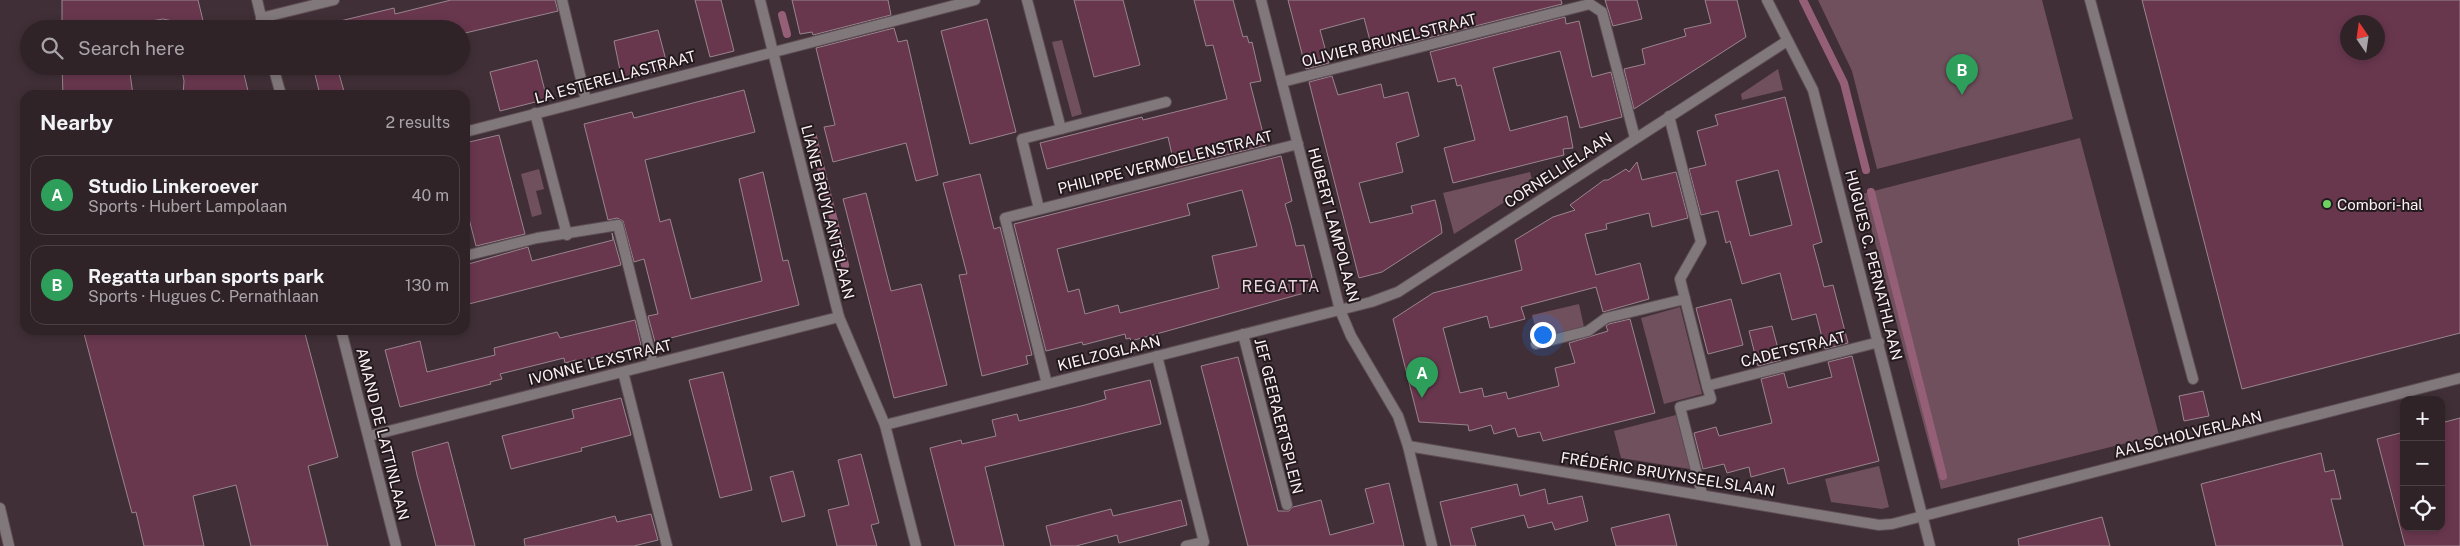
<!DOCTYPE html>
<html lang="en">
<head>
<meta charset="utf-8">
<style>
	body { margin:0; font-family:"Public Sans",sans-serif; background:#382b30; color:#f1f3f6 }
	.controls { position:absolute; right:15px; bottom:15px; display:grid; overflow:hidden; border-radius:10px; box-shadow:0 2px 8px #0003 }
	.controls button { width:45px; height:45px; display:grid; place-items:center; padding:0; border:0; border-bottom:1px solid #4b4045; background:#302328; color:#f1f3f6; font:25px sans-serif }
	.compass { position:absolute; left:2340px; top:15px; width:45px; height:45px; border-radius:50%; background:#302328; box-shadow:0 2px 8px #0003; rotate:347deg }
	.you { position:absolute; left:1542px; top:334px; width:18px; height:18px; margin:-12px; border:4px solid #fff; border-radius:50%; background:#1a73e8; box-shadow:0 0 0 8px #1a73e833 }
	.badge { display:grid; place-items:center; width:32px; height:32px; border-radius:50%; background:#8abfa5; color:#fff; font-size:16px; font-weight:700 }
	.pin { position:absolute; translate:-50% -41px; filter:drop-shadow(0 1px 2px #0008) }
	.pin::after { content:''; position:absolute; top:26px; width:18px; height:15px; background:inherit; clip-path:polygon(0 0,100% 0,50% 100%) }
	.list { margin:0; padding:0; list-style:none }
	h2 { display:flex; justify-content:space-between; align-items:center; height:65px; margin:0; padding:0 20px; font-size:21px }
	h2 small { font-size:16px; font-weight:400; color:#a8a4a8 }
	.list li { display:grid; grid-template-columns:32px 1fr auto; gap:15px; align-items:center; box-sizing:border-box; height:80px; margin:0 10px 10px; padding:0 10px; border:1px solid #4b4045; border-radius:15px }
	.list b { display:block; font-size:19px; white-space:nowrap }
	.list p { margin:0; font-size:16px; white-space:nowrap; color:#a8a4a8 }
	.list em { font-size:16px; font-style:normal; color:#a8a4a8 }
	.icon { flex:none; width:28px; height:28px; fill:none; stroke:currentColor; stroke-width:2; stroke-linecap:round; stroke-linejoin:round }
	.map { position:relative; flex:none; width:2460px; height:546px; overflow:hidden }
	.search { position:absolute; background:#302328; box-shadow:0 2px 8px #0003; left:20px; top:20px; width:450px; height:55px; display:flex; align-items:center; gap:12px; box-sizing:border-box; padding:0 18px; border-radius:28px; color:#a8a4a8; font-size:19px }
	.panel { position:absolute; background:#302328; box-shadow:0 2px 8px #0003; left:20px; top:90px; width:450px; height:245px; border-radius:15px }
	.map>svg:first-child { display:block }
	.green { fill:#71505e }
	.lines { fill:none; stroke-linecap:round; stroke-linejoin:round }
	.stream { stroke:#955f77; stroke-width:8 }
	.building { fill:#68374e; stroke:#99858d; fill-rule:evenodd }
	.lane-casing { stroke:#5e4e55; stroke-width:12 }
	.street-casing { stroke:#5e4e55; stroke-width:12 }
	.lane { stroke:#81787b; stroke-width:10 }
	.street { stroke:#81787b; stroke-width:10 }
	.poi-dot { fill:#6cd362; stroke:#221a1d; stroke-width:2 }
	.labels { text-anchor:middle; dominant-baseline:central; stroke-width:4; stroke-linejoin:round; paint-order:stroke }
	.street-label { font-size:15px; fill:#fcf0f5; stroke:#221a1d }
	.poi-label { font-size:15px; fill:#fcf0f5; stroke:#221a1d; text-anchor:start }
	.neighbourhood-label { font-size:16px; letter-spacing:1px; fill:#eed7e0; stroke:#221a1d }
</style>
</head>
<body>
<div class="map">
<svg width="2460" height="546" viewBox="0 0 2460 546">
	<rect width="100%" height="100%" fill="#402f36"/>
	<g class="green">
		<polygon points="1818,0 2042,0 2073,119 1877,169 1852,71"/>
		<polygon points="1062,40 1082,114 1072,117 1052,42"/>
		<polygon points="1778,69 1783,90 1742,100 1741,94"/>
		<polygon points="2080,138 2159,435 1941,489 1862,194"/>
		<polygon points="539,169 544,189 536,191 542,214 532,217 521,174"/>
		<polygon points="1530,172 1533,184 1454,234 1443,193"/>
		<polygon points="1579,304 1584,327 1538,338 1532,315"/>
		<polygon points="1680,307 1702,394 1664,404 1641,318"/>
		<polygon points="1676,415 1690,469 1621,458 1614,431"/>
		<polygon points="1879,466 1889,507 1882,509 1831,502 1825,479"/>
	</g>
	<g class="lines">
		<g class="stream">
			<polyline points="1803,0 1844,83 1866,170"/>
			<polyline points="782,15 787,34"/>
			<polyline points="813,137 845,265"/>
			<polyline points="1871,192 1943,476"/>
		</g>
	</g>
	<g class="building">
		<polygon points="62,0 198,0 205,29 186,29 173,21 163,19 151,21 138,29 62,29"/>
		<polygon points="451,0 555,0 558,11 461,34 461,29 307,29 394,8 395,14"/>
		<polygon points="695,0 721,0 734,51 710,57"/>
		<polygon points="792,0 888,0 891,15 813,35 812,32 800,34"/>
		<polygon points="1074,0 1123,0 1140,65 1094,77"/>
		<polygon points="1194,0 1233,0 1243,37 1247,36 1249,43 1252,42 1261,81 1250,83 1266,145 1175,168 1168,137 1047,169 1040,143 1142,117 1143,120 1227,99 1213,45 1206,46"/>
		<polygon points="1288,0 1561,0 1562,4 1373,52 1364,18 1320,30 1329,63 1306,69"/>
		<polygon points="1605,0 1637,0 1642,19 1613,26"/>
		<polygon points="1705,0 1737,0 1746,37 1634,109 1624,69 1645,64 1642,49 1686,36 1684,29 1711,23"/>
		<path d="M2142 0H2460V333L2242 389ZM2348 22H2378V52H2348Z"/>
		<polygon points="1565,17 1566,24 1579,21 1592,77 1611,72 1622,117 1580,128 1560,51 1493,68 1510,131 1567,116 1573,148 1563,149 1564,155 1453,183 1444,148 1475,140 1461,85 1457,86 1455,78 1438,82 1430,52"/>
		<polygon points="987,19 1016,132 970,144 941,31"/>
		<polygon points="894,28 898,42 907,40 938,175 916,181 906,143 833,162 824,127 835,125 816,48"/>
		<polygon points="658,30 668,68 622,80 614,41"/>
		<polygon points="537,60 547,99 500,111 490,72"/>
		<polygon points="62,66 129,66 133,95 63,95"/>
		<polygon points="181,66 242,66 249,95 183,95 184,81"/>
		<polygon points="313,66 354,66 338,70 345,95 320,95"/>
		<polygon points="1332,76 1338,95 1381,84 1384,98 1408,92 1419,136 1396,143 1403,172 1359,183 1370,223 1413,213 1411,206 1435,200 1441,225 1442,233 1382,272 1359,278 1309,82"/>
		<polygon points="744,90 755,132 645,160 660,222 670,219 691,299 762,281 739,179 763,172 783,261 788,260 799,305 655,342 648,316 658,314 644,259 634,262 623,221 617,218 608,220 584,124 632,112 634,118"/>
		<path d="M1785 97 1822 242 1813 245 1819 267 1824 287 1833 285 1848 343 1825 349 1816 314 1792 320 1780 273 1742 284 1730 241 1726 243 1718 211 1701 215 1689 169 1706 165 1697 131 1718 125 1715 115ZM1778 170 1792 225 1750 236 1736 181Z"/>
		<polygon points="499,135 525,234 476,246 465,203 465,143"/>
		<path d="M1281 156 1292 201 1285 204 1291 225 1296 246 1304 245 1315 290 1131 341 1130 338 1126 339 1125 334 1083 345 1082 342 1046 351 1014 224ZM1242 190 1257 246 1212 256 1219 288 1120 313 1118 305 1085 314 1079 289 1068 292 1057 249 1190 215 1187 204Z"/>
		<polygon points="1637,162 1642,180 1676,172 1688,218 1652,227 1649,213 1606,224 1607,229 1585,234 1596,275 1640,263 1649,299 1603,312 1596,287 1521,307 1525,319 1490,328 1487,316 1443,328 1460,393 1482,388 1484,397 1506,392 1508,399 1559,386 1555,368 1575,363 1569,343 1608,331 1606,326 1609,324 1630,319 1655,413 1543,441 1540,432 1518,437 1515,428 1494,434 1491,425 1469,431 1468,425 1419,422 1393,319 1433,293 1522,270 1515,240 1553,217 1575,210 1570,205 1604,180 1608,180 1626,169 1629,172"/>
		<polygon points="980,174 994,229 1000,227 1032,355 1026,356 1028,364 982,376 959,275 967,274 943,183"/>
		<polygon points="866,193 891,291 921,284 947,385 894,398 843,199"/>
		<polygon points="612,233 621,265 465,305 465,265 528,247 532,261 613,240"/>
		<polygon points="1731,299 1743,345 1708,354 1696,308"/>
		<polygon points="635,320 641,345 577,362 576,360 565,363 564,358 500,374 502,379 490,382 491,384 400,407 385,350 420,341 427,372 495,355 494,348 557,332 560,338"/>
		<polygon points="1772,326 1781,360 1758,366 1749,331"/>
		<polygon points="83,330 304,330 338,457 308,466 328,546 251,546 236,485 193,496 204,546 144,546 136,512 132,513"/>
		<polygon points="1852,356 1879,461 1788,484 1784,468 1751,477 1749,467 1727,473 1724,464 1703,469 1694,433 1716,427 1719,436 1772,423 1761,379 1784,373 1788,388 1832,377 1828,362"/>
		<polygon points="1238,357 1278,511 1289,511 1293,507 1321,500 1330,535 1374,523 1365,489 1389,483 1404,546 1248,546 1201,366"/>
		<polygon points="723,372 752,490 720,498 689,380"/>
		<polygon points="1150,380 1161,424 985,467 1004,546 955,546 930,448 961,440 962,444 996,436 992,420 1017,414 1019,421 1085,405 1106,399 1104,391"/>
		<polygon points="2203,391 2209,416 2184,421 2179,396"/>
		<polygon points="621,398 631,435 581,448 582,451 511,469 502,436 574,418 572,410"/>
		<polygon points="2460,418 2460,546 2405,546 2377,439 2404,432 2404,527 2441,527 2441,423"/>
		<polygon points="448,442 466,511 475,546 436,546 417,475 412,452"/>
		<polygon points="2321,453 2325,472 2334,470 2341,499 2331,499 2343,546 2216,546 2201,484"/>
		<polygon points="861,454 879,523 871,525 877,546 837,546 828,510 849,505 838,460"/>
		<polygon points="793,471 805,516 782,522 770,477"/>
		<polygon points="1517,484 1520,496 1545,489 1548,504 1582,496 1588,521 1555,530 1552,522 1528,528 1524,515 1471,528 1476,546 1451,546 1440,502"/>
		<polygon points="1181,500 1187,525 1119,543 1117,535 1076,546 1051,546 1046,526 1111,509 1113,516"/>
		<polygon points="651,514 658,540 634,546 525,546 524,539 615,516 617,522"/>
		<polygon points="1669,514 1677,546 1616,546 1611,528"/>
		<polygon points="2102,517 2110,546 2019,546 2018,539"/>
	</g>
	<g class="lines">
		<g class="lane-casing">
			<g id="lane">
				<polyline points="2090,0 2193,379"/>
				<polyline points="0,508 9,546"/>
			</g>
		</g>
		<g class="street-casing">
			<g id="street">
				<polyline points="257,0 264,29"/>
				<polyline points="562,0 586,100"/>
				<polyline points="760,0 839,317 885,425 916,546"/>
				<polyline points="1027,0 1061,129"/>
				<polyline points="1261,0 1340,310 1351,336 1398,416 1408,446 1432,546"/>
				<polyline points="1767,0 1813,90 1930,546"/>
				<polyline points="1590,4 1602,12 1635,138"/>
				<polyline points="261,18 334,0"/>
				<polyline points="273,66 281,95"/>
				<polyline points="1282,82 1590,4"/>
				<polyline points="535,113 567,235"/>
				<polyline points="465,132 975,0"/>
				<polyline points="1039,209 1022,139 1166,102"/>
				<polyline points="465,256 537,238 618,225 653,364"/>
				<polyline points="1685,299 1707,386 1879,342"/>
				<polyline points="341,330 396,546"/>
				<polyline points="1243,334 1287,505"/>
				<polyline points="1536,344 1588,331 1606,318 1685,299 1680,279 1701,242 1669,116"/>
				<polyline points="1157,356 1204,542 1186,546"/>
				<polyline points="623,372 667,546"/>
				<polyline points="1047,384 1005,218 1298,144"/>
				<polyline points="885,425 1371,302 1398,292 1787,41"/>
				<polyline points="369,436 839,317"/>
				<polyline points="1408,446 1879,525 1892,524 2460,378"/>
				<polyline points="1702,494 1680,407 1711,399 1707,386"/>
			</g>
		</g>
		<use href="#lane" class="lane"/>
		<use href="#street" class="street"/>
	</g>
	<circle class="poi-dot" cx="2327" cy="204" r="5"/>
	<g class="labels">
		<g class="street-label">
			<text transform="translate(1389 40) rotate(-14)">OLIVIER BRUNELSTRAAT</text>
			<text transform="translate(615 77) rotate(-15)">LA ESTERELLASTRAAT</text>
			<text transform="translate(1165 162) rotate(-14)">PHILIPPE VERMOELENSTRAAT</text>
			<text transform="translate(1558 170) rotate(-33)">CORNELLIELAAN</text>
			<text transform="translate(828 212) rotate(76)">LIANE BRUYLANTSLAAN</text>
			<text transform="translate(1334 225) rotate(75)">HUBERT LAMPOLAAN</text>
			<text transform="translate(1874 265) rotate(76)">HUGUES C. PERNATHLAAN</text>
			<text transform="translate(1793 349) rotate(-14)">CADETSTRAAT</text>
			<text transform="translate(1109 353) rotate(-14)">KIELZOGLAAN</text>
			<text transform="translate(600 362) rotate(-14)">IVONNE LEXSTRAAT</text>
			<text transform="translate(1279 416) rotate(76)">JEF GEERAERTSPLEIN</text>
			<text transform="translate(383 434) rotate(76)">AMAND DE LATTINLAAN</text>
			<text transform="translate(2188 434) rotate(-14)">AALSCHOLVERLAAN</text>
			<text transform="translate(1668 474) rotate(9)">FRÉDÉRIC BRUYNSEELSLAAN</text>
		</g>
		<g class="poi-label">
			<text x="2337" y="204">Combori-hal</text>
		</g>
		<g class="neighbourhood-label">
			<text x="1281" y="286">REGATTA</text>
		</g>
	</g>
</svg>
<div class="controls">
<button>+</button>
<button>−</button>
<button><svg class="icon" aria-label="locate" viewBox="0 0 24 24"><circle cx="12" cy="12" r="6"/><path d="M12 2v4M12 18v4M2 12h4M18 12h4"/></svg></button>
</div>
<svg class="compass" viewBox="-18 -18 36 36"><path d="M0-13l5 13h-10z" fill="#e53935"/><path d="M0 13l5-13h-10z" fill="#a8a4a8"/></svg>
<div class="you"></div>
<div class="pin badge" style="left:1422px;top:398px;background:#2e9e5b">A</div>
<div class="pin badge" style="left:1962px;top:95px;background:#2e9e5b">B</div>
<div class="search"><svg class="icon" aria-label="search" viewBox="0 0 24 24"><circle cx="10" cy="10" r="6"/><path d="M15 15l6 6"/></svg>Search here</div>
<section class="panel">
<h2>Nearby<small>2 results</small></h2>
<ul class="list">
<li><span class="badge" style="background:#2e9e5b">A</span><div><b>Studio Linkeroever</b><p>Sports · Hubert Lampolaan</p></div><em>40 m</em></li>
<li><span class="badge" style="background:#2e9e5b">B</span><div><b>Regatta urban sports park</b><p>Sports · Hugues C. Pernathlaan</p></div><em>130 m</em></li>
</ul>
</section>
</div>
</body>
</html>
